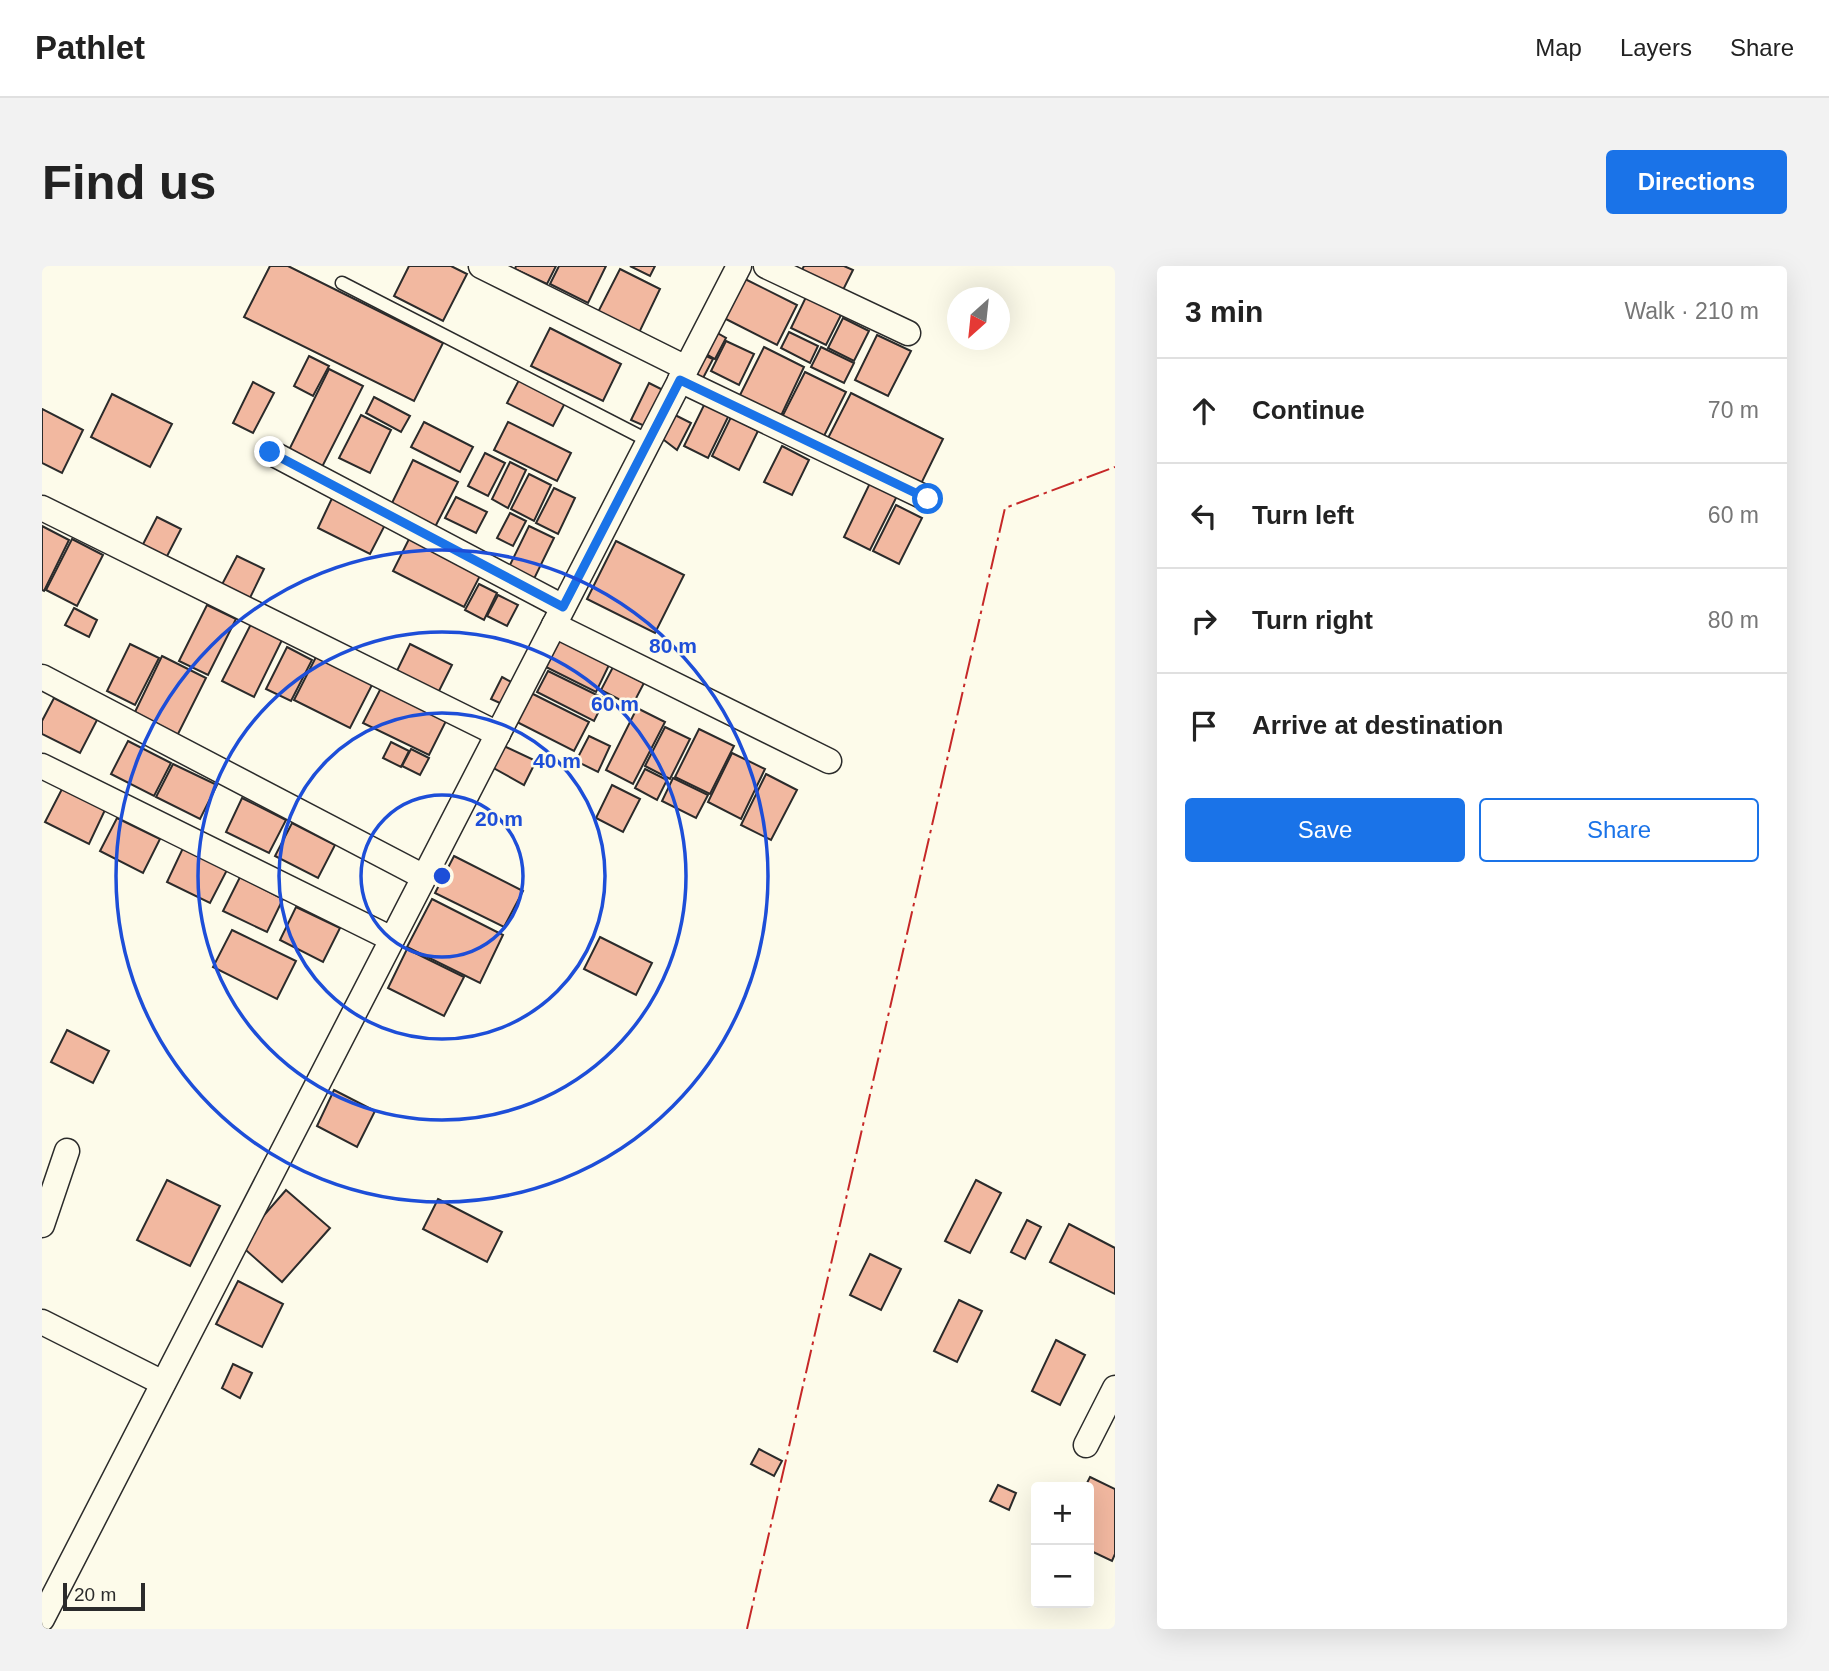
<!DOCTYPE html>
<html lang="en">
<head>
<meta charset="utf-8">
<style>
	body { margin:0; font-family:Arial,sans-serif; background:#f2f2f2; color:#222 }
	.controls { position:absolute; right:21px; bottom:21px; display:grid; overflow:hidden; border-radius:7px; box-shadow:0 7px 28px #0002 }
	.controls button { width:63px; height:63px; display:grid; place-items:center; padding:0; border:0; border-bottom:2px solid #e0e0e0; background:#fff; color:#222; font:35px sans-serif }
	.compass { position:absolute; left:905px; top:21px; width:63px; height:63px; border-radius:50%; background:#fff; box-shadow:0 7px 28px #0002; rotate:207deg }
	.scale { position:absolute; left:21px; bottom:18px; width:82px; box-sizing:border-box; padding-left:7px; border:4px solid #2b2b2b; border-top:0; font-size:19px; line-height:24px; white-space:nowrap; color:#2b2b2b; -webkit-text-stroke:5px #fdfbea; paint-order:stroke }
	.stop { position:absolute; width:21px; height:21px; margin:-16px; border:5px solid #1a73e8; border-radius:50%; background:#fff }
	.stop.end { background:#1a73e8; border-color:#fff; box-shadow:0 2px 7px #0008 }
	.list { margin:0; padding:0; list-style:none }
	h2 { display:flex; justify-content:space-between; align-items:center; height:91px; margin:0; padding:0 28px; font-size:30px }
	h2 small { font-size:23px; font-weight:400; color:#767676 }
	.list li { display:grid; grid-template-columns:46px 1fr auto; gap:21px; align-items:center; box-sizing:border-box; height:105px; padding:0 28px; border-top:2px solid #e0e0e0 }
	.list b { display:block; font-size:26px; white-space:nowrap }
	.list em { font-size:23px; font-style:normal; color:#767676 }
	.actions { display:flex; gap:14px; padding:21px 28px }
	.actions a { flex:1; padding:16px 0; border:2px solid #1a73e8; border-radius:7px; text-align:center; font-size:24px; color:#1a73e8 }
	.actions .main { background:#1a73e8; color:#fff }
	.icon { flex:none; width:38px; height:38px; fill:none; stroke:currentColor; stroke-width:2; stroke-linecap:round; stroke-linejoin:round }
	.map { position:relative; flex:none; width:1073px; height:1363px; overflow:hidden; border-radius:7px }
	header { display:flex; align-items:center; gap:42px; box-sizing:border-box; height:98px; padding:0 35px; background:#fff; border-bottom:2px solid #e0e0e0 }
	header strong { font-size:33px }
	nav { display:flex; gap:38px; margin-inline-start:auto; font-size:24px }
	.intro { display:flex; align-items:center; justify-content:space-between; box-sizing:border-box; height:168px; padding:0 42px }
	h1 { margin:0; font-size:49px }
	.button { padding:18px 32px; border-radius:7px; background:#1a73e8; color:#fff; font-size:24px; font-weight:700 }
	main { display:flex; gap:42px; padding:0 42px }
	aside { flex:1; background:#fff; border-radius:7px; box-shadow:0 7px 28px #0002 }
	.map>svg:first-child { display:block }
	.building { fill:#f2b8a0; stroke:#2b2b2b; stroke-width:2 }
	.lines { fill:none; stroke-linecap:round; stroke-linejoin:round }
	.service-casing { stroke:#2b2b2b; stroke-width:15 }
	.minor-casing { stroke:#2b2b2b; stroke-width:27 }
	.service { stroke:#fdfbea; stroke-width:12 }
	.minor { stroke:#fdfbea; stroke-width:24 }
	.power { stroke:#c62828; stroke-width:2; stroke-dasharray:24 5 3.5 5; stroke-linecap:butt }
	.route { stroke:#1a73e8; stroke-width:9 }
	.ring { fill:none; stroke:#1d4ed8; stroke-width:3.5 }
	.centre { fill:#1d4ed8; stroke:#fdfbea; stroke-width:3.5 }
	.ring-label { font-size:21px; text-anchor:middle; font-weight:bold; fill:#1d4ed8; stroke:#fdfbea; stroke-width:5; stroke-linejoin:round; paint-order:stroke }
</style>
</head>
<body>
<header>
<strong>Pathlet</strong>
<nav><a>Map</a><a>Layers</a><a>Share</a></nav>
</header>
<div class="intro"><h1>Find us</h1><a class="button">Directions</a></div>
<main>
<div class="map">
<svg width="1073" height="1363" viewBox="0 0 1073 1363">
	<rect width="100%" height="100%" fill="#fdfbea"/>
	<g class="building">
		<polygon points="228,0 246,0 401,77 372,135 202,51"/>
		<polygon points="367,0 409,0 425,8 401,55 352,30"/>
		<polygon points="474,0 514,0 505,18 473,3"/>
		<polygon points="517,0 564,0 546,37 508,18"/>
		<polygon points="588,0 613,0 608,10"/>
		<polygon points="762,0 802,0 811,4 797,32 756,11"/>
		<polygon points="578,3 618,23 594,73 553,52"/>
		<polygon points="703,13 755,39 735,79 678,50"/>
		<polygon points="764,31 799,49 784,79 749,62"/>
		<polygon points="801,52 827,65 812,95 786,82"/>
		<polygon points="508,62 579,98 561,135 489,100"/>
		<polygon points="670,64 684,72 673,93 657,84"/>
		<polygon points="747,66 776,80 768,97 739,82"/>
		<polygon points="835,69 869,85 846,130 813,114"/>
		<polygon points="684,75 712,88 697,119 669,105"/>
		<polygon points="722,81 762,101 737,154 696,133"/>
		<polygon points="779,81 812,97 802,117 769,101"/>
		<polygon points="657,87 671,93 660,114 649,105"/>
		<polygon points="267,90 287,100 271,130 252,120"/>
		<polygon points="287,103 321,120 279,203 246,186"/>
		<polygon points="763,106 804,126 779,176 738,155"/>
		<polygon points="477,114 523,137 511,160 465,137"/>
		<polygon points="211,116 232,127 211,167 191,157"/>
		<polygon points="607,117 623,125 605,161 589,154"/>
		<polygon points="809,127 901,173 876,224 783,178"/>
		<polygon points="70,128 130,158 108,201 49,171"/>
		<polygon points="332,131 368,150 359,166 324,147"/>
		<polygon points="664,135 688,147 666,192 642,180"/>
		<polygon points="0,143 41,164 20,207 0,197"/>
		<polygon points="629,147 649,157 635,184 618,171"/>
		<polygon points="319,149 349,164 328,207 297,192"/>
		<polygon points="689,151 716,165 697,204 670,190"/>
		<polygon points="382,156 431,181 418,206 369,181"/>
		<polygon points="466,156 529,187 515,215 452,184"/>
		<polygon points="740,180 767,194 750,229 722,216"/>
		<polygon points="443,187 463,197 446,230 426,220"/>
		<polygon points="371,194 416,216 391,265 347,243"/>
		<polygon points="468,196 484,204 466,242 450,233"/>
		<polygon points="487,208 509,219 492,255 469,243"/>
		<polygon points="828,217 855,230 828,284 802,271"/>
		<polygon points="512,222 533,232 516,268 494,257"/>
		<polygon points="292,228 345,255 328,288 276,262"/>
		<polygon points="414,231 445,246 434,267 403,252"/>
		<polygon points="854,239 880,252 857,298 831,285"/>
		<polygon points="468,247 484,255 471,280 455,272"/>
		<polygon points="115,251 139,263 121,298 97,286"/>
		<polygon points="0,260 27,274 2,325 0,324"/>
		<polygon points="487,260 512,272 489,319 464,307"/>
		<polygon points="370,267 442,302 422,341 351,305"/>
		<polygon points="30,273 61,289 35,340 4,324"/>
		<polygon points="574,275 642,309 613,367 545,333"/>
		<polygon points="195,290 222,303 204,340 176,326"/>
		<polygon points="437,318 455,327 442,354 423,344"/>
		<polygon points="456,329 476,339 465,360 445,350"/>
		<polygon points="165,339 194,353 166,409 137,395"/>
		<polygon points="32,342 55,354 47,371 23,359"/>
		<polygon points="209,358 240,374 212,431 180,415"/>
		<polygon points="516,371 568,397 554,426 502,400"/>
		<polygon points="88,378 117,392 93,439 65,425"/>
		<polygon points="368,378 410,399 393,433 351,413"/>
		<polygon points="245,381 270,394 249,435 224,423"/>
		<polygon points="275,389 331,417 308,462 252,434"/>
		<polygon points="120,390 164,412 135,470 92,448"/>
		<polygon points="571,401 602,417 590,440 559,424"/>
		<polygon points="506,405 563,433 552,455 495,426"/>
		<polygon points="460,411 473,418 460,438 449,433"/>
		<polygon points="340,420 405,453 387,489 321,457"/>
		<polygon points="485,425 547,456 532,485 471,454"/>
		<polygon points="12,432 55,454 38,487 0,468 0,455"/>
		<polygon points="595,442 623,456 591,518 564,504"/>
		<polygon points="623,461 648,473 628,513 603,500"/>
		<polygon points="657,463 692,480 668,528 633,511"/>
		<polygon points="547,470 568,480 556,506 534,495"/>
		<polygon points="86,475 129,497 112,530 69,508"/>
		<polygon points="349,476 367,485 359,501 341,492"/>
		<polygon points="462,480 494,495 482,519 446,499"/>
		<polygon points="369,483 387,492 378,509 360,500"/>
		<polygon points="690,487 723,503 699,553 666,536"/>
		<polygon points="131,498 175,519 158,553 114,531"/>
		<polygon points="603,503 625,514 615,534 593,522"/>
		<polygon points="724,508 755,524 729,574 699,559"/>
		<polygon points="631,512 666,529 654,552 620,535"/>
		<polygon points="570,519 598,533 581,566 554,552"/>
		<polygon points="20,523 63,544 47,578 3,556"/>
		<polygon points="200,532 244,554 227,587 184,566"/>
		<polygon points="75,552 118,573 101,607 58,585"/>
		<polygon points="250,557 293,579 276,612 233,590"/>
		<polygon points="141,582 185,604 168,637 125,616"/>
		<polygon points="412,590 481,625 462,661 393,627"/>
		<polygon points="198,611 241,633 225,666 181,645"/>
		<polygon points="390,633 461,669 438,717 365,681"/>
		<polygon points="254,641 298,662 281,696 238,674"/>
		<polygon points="190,664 254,695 235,733 171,701"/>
		<polygon points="558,671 610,697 594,729 542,703"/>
		<polygon points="365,683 422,711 402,750 346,722"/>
		<polygon points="25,764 67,785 51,817 9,796"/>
		<polygon points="292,824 333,845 315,881 275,860"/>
		<polygon points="125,914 178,940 148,1000 95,974"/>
		<polygon points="934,914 959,927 928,987 903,975"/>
		<polygon points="244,924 288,962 240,1016 197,978"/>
		<polygon points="396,933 460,966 445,996 381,963"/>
		<polygon points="985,954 999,961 983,993 969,986"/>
		<polygon points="1027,958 1073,982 1073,1028 1008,996"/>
		<polygon points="828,988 859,1003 839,1044 808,1029"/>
		<polygon points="196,1015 241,1038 220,1081 174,1058"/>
		<polygon points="917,1034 940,1045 915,1096 892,1085"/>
		<polygon points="1014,1074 1043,1089 1018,1139 990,1125"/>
		<polygon points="191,1098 210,1107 198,1132 180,1122"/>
		<polygon points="717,1183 740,1195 732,1210 709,1198"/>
		<polygon points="1048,1211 1073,1223 1073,1288 1070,1295 1047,1284 1047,1221 1043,1221"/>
		<polygon points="956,1219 974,1227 967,1244 948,1235"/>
	</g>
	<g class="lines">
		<g class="service-casing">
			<polyline id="service" points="300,17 607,175"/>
		</g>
		<g class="minor-casing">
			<g id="minor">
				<polyline points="439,0 644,102"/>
				<polyline points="724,0 866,67"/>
				<polyline points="638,114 886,233"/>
				<polyline points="228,186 521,341"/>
				<polyline points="0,242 456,468"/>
				<polyline points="512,359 787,495"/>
				<polyline points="0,411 382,611"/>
				<polyline points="0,500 350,673"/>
				<polyline points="0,959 25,885"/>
				<polyline points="0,1056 121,1117"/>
				<polyline points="1044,1179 1073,1122"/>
				<polyline points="0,1353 697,0"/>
			</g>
		</g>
		<use href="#service" class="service"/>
		<use href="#minor" class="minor"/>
		<polyline class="power" points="705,1363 963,242 1073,201"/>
	</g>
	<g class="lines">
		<polyline class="route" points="228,186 521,341 638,114 886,233"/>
	</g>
	<g class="ring">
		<circle cx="400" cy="610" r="81"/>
		<circle cx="400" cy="610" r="163"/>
		<circle cx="400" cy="610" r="244"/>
		<circle cx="400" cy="610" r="326"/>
	</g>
	<circle cx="400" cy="610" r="10" class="centre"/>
	<g class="ring-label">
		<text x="631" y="387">80 m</text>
		<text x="573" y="445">60 m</text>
		<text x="515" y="502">40 m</text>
		<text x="457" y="560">20 m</text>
	</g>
</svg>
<div class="controls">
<button>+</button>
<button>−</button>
</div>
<svg class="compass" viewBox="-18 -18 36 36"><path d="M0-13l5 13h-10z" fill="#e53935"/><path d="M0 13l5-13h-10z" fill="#767676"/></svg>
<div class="scale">20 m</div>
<div class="stop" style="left:886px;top:233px"></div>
<div class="stop end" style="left:228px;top:186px"></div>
</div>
<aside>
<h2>3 min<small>Walk · 210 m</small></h2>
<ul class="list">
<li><svg class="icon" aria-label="ahead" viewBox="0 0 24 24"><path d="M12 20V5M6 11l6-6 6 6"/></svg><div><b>Continue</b></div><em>70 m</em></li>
<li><svg class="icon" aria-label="left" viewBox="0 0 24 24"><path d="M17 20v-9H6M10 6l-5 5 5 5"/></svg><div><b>Turn left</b></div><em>60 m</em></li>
<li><svg class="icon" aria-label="right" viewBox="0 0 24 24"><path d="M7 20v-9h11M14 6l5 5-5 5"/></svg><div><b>Turn right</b></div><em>80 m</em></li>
<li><svg class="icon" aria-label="arrive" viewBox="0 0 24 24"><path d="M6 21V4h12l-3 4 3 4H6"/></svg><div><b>Arrive at destination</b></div></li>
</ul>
<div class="actions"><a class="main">Save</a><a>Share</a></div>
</aside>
</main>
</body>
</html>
